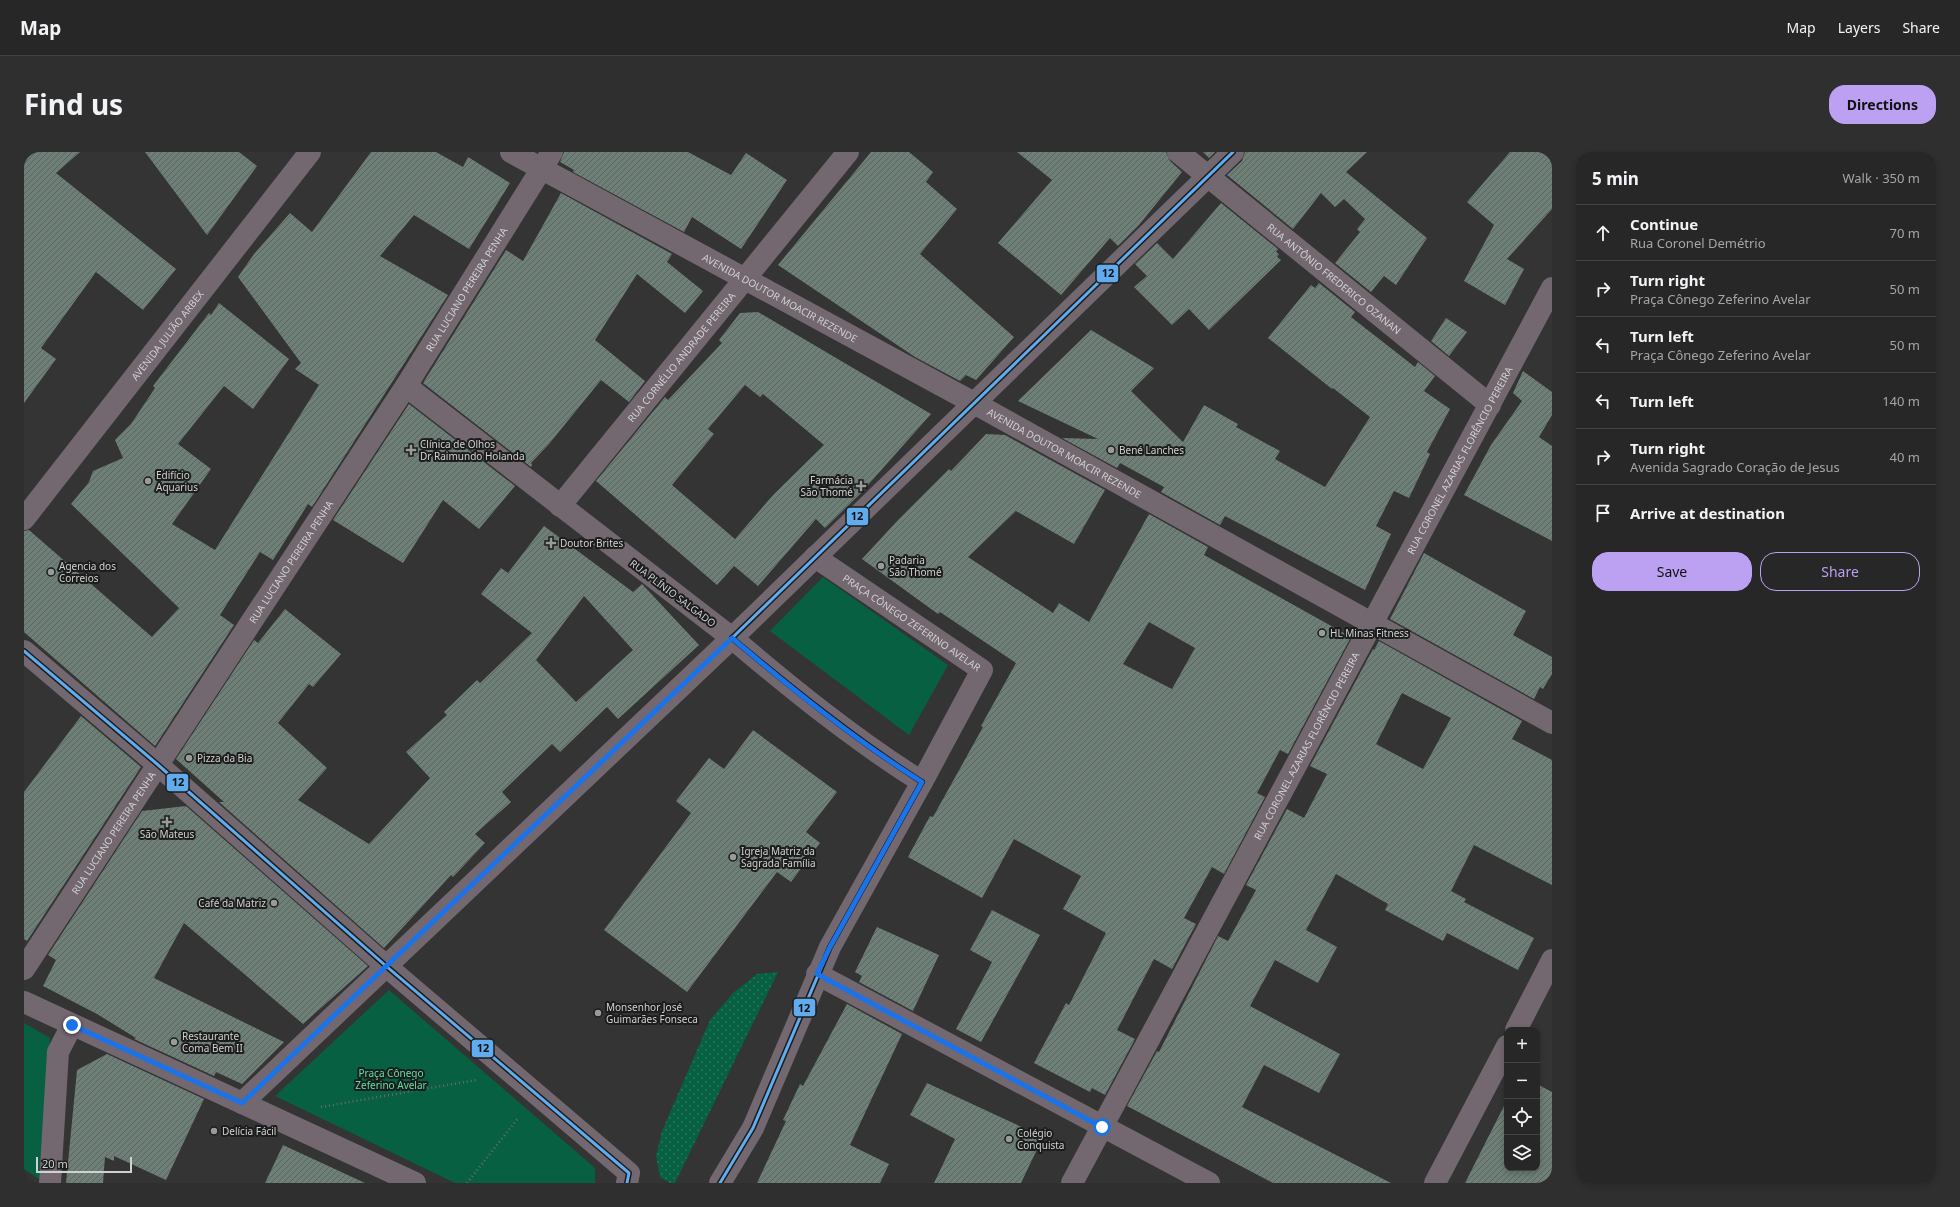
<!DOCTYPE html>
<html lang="en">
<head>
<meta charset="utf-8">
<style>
	body { margin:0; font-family:"Noto Sans",sans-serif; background:#2e2f2e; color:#f1f3f6 }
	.controls { position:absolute; right:12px; bottom:12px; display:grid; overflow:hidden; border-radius:8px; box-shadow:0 2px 6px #0003 }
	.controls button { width:36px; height:36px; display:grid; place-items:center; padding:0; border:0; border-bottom:1px solid #424443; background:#262726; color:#f1f3f6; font:20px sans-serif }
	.scale { position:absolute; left:12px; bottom:10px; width:96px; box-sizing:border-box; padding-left:4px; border:2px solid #d0d2d1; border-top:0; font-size:11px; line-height:14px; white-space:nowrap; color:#d0d2d1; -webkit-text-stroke:3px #1b1c1b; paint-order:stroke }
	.stop { position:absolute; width:12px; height:12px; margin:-9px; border:3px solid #1a73e8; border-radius:50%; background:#fff }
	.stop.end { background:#1a73e8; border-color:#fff; box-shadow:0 1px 4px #0008 }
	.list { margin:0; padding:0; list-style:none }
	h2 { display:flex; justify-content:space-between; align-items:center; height:52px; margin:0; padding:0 16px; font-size:17px }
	h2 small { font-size:13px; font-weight:400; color:#a4a5a7 }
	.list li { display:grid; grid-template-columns:26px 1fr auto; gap:12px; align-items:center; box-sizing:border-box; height:56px; padding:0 16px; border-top:1px solid #424443 }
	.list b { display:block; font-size:15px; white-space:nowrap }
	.list p { margin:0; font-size:13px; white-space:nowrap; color:#a4a5a7 }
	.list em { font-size:13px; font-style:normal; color:#a4a5a7 }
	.actions { display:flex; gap:8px; padding:12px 16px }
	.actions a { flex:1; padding:9px 0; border:1px solid #bca0f2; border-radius:16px; text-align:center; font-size:14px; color:#bca0f2 }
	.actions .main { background:#bca0f2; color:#111 }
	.icon { flex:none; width:22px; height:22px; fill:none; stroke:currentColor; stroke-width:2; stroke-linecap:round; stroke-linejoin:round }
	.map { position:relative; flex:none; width:1528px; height:1031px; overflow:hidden; border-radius:16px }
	header { display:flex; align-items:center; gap:24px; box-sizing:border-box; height:56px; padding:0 20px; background:#262726; border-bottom:1px solid #424443 }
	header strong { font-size:19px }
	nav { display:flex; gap:22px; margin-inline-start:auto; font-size:14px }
	.intro { display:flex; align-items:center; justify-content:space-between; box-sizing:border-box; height:96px; padding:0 24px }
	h1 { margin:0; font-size:28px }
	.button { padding:10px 18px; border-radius:16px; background:#bca0f2; color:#111; font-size:14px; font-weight:700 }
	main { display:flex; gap:24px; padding:0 24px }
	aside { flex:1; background:#262726; border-radius:16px; box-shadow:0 2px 6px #0003 }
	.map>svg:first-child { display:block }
	.grass { fill:url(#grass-dots) }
	.park { fill:#076041 }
	.building { fill:url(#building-hatch); fill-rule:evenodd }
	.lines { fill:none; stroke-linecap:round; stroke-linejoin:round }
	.path { stroke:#70696e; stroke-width:2.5; stroke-dasharray:1 3; stroke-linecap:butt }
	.minor { stroke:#736770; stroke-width:22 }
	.tertiary { stroke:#736770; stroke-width:22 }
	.bus-1-casing { stroke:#1b1c1b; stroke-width:6 }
	.bus-1 { stroke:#60acee; stroke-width:3 }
	.route { stroke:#1a73e8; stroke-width:5 }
	.poi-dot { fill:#999b9a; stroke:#1b1c1b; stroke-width:1.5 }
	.labels { text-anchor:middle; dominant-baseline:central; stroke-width:4; stroke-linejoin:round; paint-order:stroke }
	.street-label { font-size:10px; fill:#d0d2d1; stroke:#1b1c1b }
	.poi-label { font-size:10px; fill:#d0d2d1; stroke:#1b1c1b; text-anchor:start }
	.park-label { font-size:10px; fill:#5fe0a4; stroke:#1b1c1b }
	.line-badge { stroke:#1b1c1b; stroke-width:1.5 }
	.pale-badge-label { font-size:11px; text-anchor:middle; font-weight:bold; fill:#111 }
</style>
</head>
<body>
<header>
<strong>Map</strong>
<nav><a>Map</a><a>Layers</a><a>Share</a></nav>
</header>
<div class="intro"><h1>Find us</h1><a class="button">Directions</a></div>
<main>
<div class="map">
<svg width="1528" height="1031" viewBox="0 0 1528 1031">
	<defs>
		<pattern id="grass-dots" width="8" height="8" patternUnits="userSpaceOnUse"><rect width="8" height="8" fill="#076041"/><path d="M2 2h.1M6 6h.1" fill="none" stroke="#2a765b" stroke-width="1.8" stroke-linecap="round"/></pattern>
		<pattern id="building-hatch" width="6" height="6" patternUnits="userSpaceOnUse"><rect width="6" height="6" fill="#6d7f76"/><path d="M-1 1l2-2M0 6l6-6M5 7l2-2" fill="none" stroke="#5a6560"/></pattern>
	</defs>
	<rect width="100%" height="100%" fill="#333433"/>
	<polygon class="grass" points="754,820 651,1031 646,1031 636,1025 632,1004 638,979 686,868 709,841 733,822"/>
	<g class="park">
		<polygon points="799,425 924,513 885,583 746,479"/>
		<polygon points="365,838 571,1016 571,1031 431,1031 251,944"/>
		<polygon points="0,871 26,886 15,1027 0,1017"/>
	</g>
	<g class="building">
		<polygon points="0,0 56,0 32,21 152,117 119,158 72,120 17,196 32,207 0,251"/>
		<polygon points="121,0 215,0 233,14 183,83"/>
		<polygon points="347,0 412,0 439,15 444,5 486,31 445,97 390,63 356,104 424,143 288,355 284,352 249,408 236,400 196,463 210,473 131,594 0,480 0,379 5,378 128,485 155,456 47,352 65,330 69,319 99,306 91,288 107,272 131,236 129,234 185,161 187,163 195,151 265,207 229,257 200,234 154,292 187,317 148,372 191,398 295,233 271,217 277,211 214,125 230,102 266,61 288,80"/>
		<polygon points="540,0 664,0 707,23 722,1 763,28 717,97 668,65 660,80 549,20 550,18 536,10"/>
		<polygon points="847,0 885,0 909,20 902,30 933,57 896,102 990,185 952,228 942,223 936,229 891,205 754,113"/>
		<polygon points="993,0 1142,0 1146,9 1158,20 1115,73 1094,94 1086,86 1037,143 974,91 1028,28"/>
		<polygon points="1179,0 1191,0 1185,6"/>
		<polygon points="1221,0 1343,0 1322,20 1403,86 1372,133 1360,124 1347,140 1311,111 1336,80 1333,77 1341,67 1320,47 1311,55 1297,41 1269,77 1203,23 1218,9"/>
		<polygon points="1486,0 1528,0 1528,57 1483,107 1500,117 1481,153 1440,129 1470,73 1443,50"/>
		<polygon points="537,41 648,102 643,110 679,139 661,161 613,122 571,188 621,229 605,250 577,228 525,292 507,311 508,313 507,315 399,231 482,98 499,109"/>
		<polygon points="1197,51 1254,97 1252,100 1255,102 1253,105 1257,108 1185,178 1165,157 1148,173 1110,135 1123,124 1111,112 1133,91 1149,107"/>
		<polygon points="1295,131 1331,160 1327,165 1391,215 1394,210 1411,224 1400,239 1426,257 1403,300 1406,302 1385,346 1370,339 1352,374 1367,382 1341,438 1201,364 1196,373 1137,340 1140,335 1096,311 1093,316 1038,286 1074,287 994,249 1067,178 1130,216 1107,239 1159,290 1180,253 1214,272 1212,275 1256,299 1251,307 1301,335 1346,265 1309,236 1308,237 1244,186 1287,133 1291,136"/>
		<path d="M734 160 907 262 836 342 801 376 792 367 734 434 710 414 693 433 572 329 641 245 644 248 698 191 695 188 716 161ZM721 233 736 245 739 242 800 293 750 342 711 387 648 333 690 282 684 277Z"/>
		<polygon points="1422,166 1443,180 1425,204 1407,189"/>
		<polygon points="1499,219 1528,240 1528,263 1515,285 1528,294 1528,389 1440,343 1467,293 1498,249 1489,241"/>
		<polygon points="385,252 491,334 455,377 419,348 379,411 309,368"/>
		<path d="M962 282 981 283 1081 338 1050 392 992 359 944 405 1029 461 1035 451 1065 470 1125 362 1184 395 1180 403 1327 485 1264 602 1256 598 1233 641 1241 645 1200 722 1188 715 1160 766 1172 772 1148 817 1130 807 1093 878 1111 887 1081 943 1068 936 1066 940 1010 911 1042 851 1045 853 1082 781 1039 757 1057 724 990 687 958 746 884 705 906 664 909 665 959 575 957 574 992 511 916 460 914 462 838 407 875 367 925 317 927 319ZM1125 470 1171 496 1148 537 1099 512Z"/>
		<path d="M520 374 609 440 618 432 675 493 594 567 583 555 536 600 528 592 478 640 487 650 451 682 461 691 429 725 427 723 360 796 195 650H200L152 607 230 488 234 491 261 457 317 502 289 535 285 532 254 571 303 616 274 648 345 692 406 626 382 600 423 563 420 560 453 528 456 531 508 481 457 442 477 416 484 421ZM560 444 609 498 552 550 512 508Z"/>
		<polygon points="1400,401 1502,459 1489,483 1528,505 1528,522 1519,537 1516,535 1510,547 1366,467"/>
		<path d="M1355 489 1498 569 1488 587 1528 608V733L1450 693 1427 739 1442 747 1440 750 1510 786 1494 818 1423 781 1419 789 1361 758 1364 752 1312 722 1282 778 1313 795 1294 831 1251 808 1226 854 1316 902 1295 941 1240 913 1218 955 1367 1031H1249L1103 954 1133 899 1135 900 1194 784 1204 789 1232 738 1222 733 1263 657 1280 666 1303 622 1286 614 1349 497 1350 498ZM1378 541 1427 566 1399 617 1352 592Z"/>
		<polygon points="57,564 117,615 3,789 0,787 0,640"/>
		<polygon points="729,578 813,640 782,680 796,691 767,730 753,720 663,840 580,778 667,661 652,649 685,606 700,617"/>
		<polygon points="162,654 344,814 279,872 160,771 130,826 260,890 218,932 192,920 190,924 110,887 112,886 73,862 19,834 32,808 24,803 118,659"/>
		<polygon points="968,758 1016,783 957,890 932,877 968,810 946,798"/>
		<polygon points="853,775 915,803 889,859 835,830 838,824 831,820"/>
		<polygon points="823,852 878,882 826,993 865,1012 856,1031 733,1031 762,969 759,968 776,932 779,934"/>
		<polygon points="83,902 180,947 142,1028 90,1004 90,1009 81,1005 79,1031 42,1031 53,918"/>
		<polygon points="903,931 1019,985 997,1031 910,1031 931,987 886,963"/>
		<polygon points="1513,932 1528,940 1528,1031 1441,1031 1483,948 1483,1016 1513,1016"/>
		<polygon points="259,993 341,1031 241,1031"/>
	</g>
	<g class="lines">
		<g class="path">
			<polyline points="297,955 452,928"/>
			<polyline points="443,1031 495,965"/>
		</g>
		<g class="minor">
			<path id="s1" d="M487 0 950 251 1528 571"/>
			<path id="s2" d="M1154 0 1466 253"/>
			<path id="s3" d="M536 354 824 0"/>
			<path id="s4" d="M0 367 286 0"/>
			<path id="s5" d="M791 405 958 518 898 630"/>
			<path id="s6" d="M0 817 382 234 528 0"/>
			<polyline points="793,822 1185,1031"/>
			<polyline points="0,850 391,1031"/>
			<polyline points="1492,878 1528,808"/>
			<polyline points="218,951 708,486 382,234"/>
			<polyline points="26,1031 34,900 48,873"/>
			<path id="s7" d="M1048 1031 1528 136"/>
			<polyline points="1411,1031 1483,894"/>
		</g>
		<g class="tertiary">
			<polyline points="0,499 133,612 362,814 605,1021 603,1031"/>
			<path d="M696 1031 729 976 806 795 898 630C831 588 768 537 708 486L1209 0"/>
		</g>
		<g class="bus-1-casing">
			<g id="bus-1">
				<polyline points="708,486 1209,0"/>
				<path d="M708 486C769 537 831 587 898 630"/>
				<polyline points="0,499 133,612 362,814 605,1021 603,1031"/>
				<polyline points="696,1031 729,976 806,795 898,630"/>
			</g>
		</g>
		<use href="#bus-1" class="bus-1"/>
	</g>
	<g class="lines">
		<path class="route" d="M48 873 218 951 708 486C768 537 831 588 898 630L806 795 793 822 1078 975"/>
	</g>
	<g class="poi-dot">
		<path d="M385 292h4v4h4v4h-4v4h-4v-4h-4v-4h4z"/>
		<circle cx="1087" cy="298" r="4"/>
		<circle cx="124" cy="329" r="4"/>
		<path d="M835 328h4v4h4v4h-4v4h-4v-4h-4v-4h4z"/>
		<path d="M525 385h4v4h4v4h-4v4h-4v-4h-4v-4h4z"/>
		<circle cx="857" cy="414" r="4"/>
		<circle cx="27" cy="420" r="4"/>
		<circle cx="1298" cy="481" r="4"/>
		<circle cx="165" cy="606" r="4"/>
		<path d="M141 664h4v4h4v4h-4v4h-4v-4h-4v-4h4z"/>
		<circle cx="709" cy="705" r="4"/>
		<circle cx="250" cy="751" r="4"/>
		<circle cx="574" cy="861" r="4"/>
		<circle cx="150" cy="890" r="4"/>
		<circle cx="190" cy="979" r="4"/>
		<circle cx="985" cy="987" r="4"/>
	</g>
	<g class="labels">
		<g class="street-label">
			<text stroke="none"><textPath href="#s2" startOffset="201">RUA ANTÔNIO FREDERICO OZANAN</textPath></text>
			<text stroke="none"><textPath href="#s6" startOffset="811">RUA LUCIANO PEREIRA PENHA</textPath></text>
			<text stroke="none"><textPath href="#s1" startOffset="306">AVENIDA DOUTOR MOACIR REZENDE</textPath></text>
			<text stroke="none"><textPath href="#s4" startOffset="233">AVENIDA JULIÃO ARBEX</textPath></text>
			<text stroke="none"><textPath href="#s3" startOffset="192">RUA CORNÉLIO ANDRADE PEREIRA</textPath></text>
			<text stroke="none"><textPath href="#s1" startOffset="630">AVENIDA DOUTOR MOACIR REZENDE</textPath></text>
			<text stroke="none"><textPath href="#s7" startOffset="820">RUA CORONEL AZARIAS FLORÊNCIO PEREIRA</textPath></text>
			<text stroke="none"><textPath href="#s6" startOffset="487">RUA LUCIANO PEREIRA PENHA</textPath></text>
			<text transform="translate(649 441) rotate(37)">RUA PLÍNIO SALGADO</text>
			<text stroke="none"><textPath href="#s5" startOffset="117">PRAÇA CÔNEGO ZEFERINO AVELAR</textPath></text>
			<text stroke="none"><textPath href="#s7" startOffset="496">RUA CORONEL AZARIAS FLORÊNCIO PEREIRA</textPath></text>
			<text stroke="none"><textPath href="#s6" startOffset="163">RUA LUCIANO PEREIRA PENHA</textPath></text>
		</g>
		<g class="poi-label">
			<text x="396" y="292">Clínica de Olhos<tspan x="396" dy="12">Dr Raimundo Holanda</tspan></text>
			<text x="1095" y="298">Bené Lanches</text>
			<text x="132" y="323">Edifício<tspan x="132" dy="12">Aquarius</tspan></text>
			<text x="829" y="328" text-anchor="end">Farmácia<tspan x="829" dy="12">São Thomé</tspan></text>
			<text x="536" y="391">Doutor Brites</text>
			<text x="865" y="408">Padaria<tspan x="865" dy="12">São Thomé</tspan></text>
			<text x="35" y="414">Agencia dos<tspan x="35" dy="12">Correios</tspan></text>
			<text x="1306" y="481">HL Minas Fitness</text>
			<text x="173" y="606">Pizza da Bia</text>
			<text x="143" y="682" text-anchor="middle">São Mateus</text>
			<text x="717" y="699">Igreja Matriz da<tspan x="717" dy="12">Sagrada Família</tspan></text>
			<text x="242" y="751" text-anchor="end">Café da Matriz</text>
			<text x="582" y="855">Monsenhor José<tspan x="582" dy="12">Guimarães Fonseca</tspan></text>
			<text x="158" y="884">Restaurante<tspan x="158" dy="12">Coma Bem II</tspan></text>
			<text x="198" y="979">Delícia Fácil</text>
			<text x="993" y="981">Colégio<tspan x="993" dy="12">Conquista</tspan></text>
		</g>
		<g class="park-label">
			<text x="367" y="921">Praça Cônego<tspan x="367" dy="12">Zeferino Avelar</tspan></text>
		</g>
	</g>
	<g class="line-badge">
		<rect x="1072" y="112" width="23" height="19" rx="4" fill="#60acee"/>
		<rect x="822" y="355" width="23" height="19" rx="4" fill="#60acee"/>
		<rect x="142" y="621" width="23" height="19" rx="4" fill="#60acee"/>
		<rect x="769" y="846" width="23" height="19" rx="4" fill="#60acee"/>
		<rect x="447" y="887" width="23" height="19" rx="4" fill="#60acee"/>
	</g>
	<g class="pale-badge-label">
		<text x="1084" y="125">12</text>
		<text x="833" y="368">12</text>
		<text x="154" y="634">12</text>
		<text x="780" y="860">12</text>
		<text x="459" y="900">12</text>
	</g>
</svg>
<div class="controls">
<button>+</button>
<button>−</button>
<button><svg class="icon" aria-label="locate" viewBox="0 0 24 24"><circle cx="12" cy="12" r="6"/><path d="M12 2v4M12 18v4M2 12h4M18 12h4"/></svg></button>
<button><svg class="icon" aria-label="layers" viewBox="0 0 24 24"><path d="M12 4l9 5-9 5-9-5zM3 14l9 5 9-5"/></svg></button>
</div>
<div class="scale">20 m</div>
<div class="stop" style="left:1078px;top:975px"></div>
<div class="stop end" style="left:48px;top:873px"></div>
</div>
<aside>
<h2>5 min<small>Walk · 350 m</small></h2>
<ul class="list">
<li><svg class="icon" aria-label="ahead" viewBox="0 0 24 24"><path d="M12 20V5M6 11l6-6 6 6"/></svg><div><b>Continue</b><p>Rua Coronel Demétrio</p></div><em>70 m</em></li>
<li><svg class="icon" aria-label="right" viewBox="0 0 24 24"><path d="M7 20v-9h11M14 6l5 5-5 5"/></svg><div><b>Turn right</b><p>Praça Cônego Zeferino Avelar</p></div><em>50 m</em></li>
<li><svg class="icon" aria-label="left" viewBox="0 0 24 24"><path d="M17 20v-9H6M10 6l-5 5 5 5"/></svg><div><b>Turn left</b><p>Praça Cônego Zeferino Avelar</p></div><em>50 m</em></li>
<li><svg class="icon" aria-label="left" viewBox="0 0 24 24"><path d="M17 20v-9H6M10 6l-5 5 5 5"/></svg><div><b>Turn left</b></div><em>140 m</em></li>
<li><svg class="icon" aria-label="right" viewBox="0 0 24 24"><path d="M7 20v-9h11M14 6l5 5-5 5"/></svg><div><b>Turn right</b><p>Avenida Sagrado Coração de Jesus</p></div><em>40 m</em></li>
<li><svg class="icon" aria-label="arrive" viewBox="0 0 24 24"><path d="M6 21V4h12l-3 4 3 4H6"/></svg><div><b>Arrive at destination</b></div></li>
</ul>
<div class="actions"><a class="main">Save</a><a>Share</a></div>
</aside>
</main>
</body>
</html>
